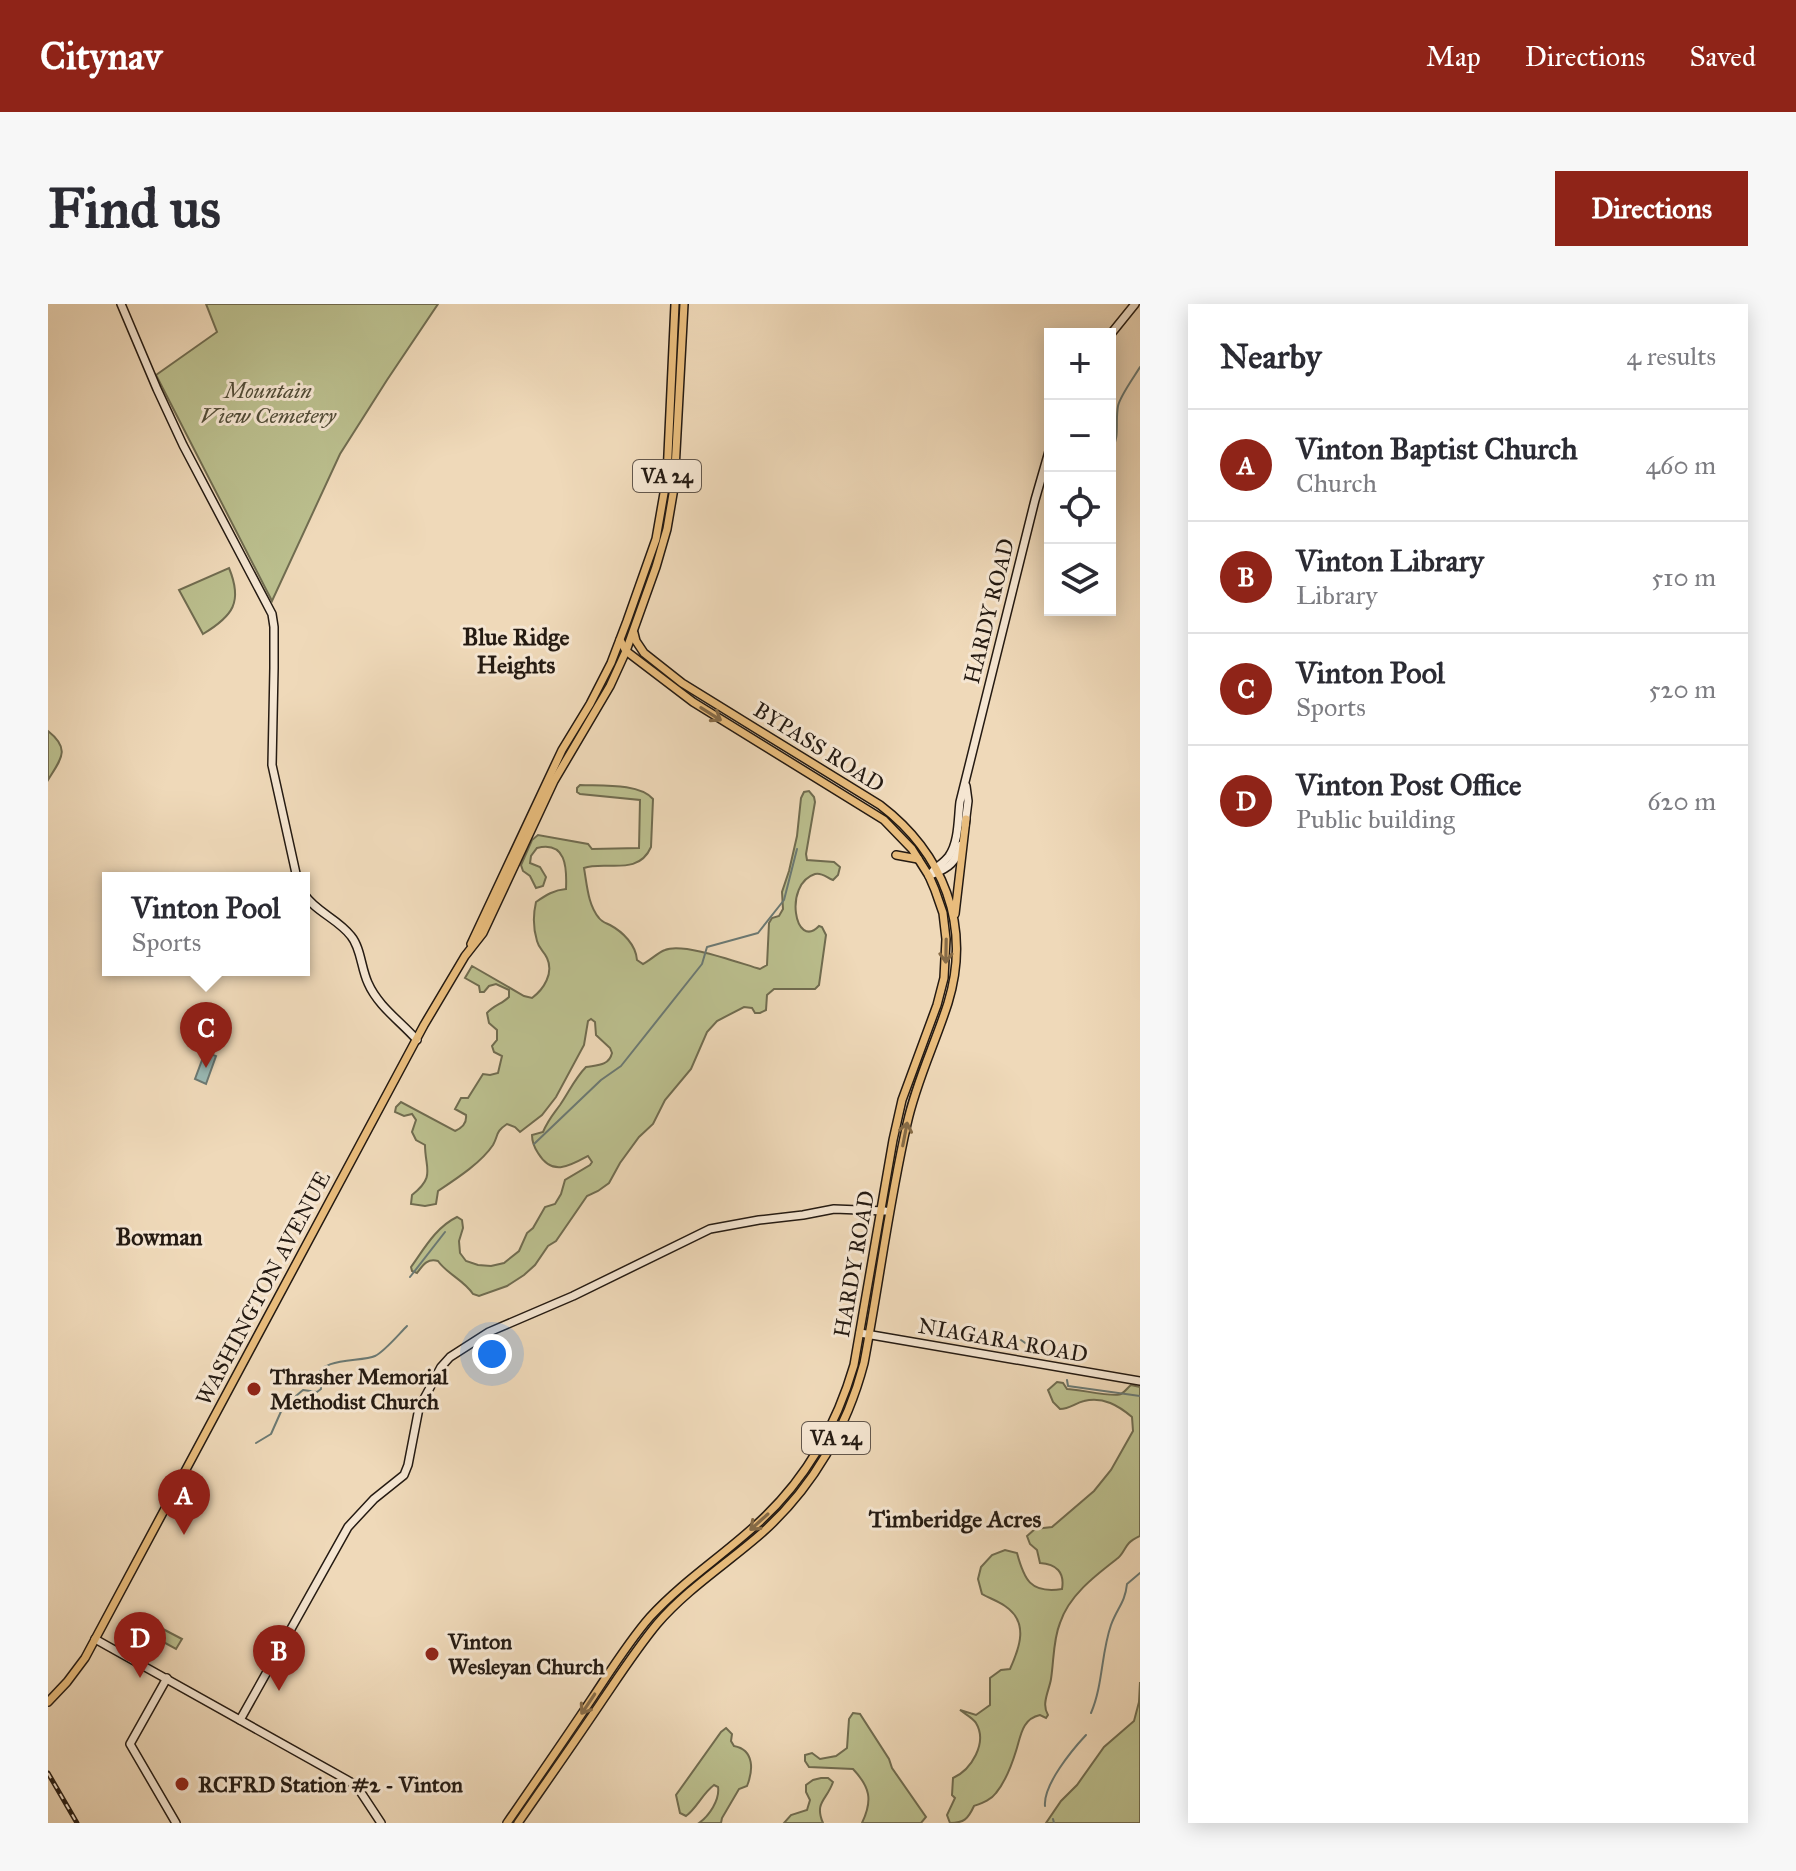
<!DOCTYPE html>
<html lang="en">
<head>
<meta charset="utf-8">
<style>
	body { margin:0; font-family:"IM FELL Great Primer",serif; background:#f7f7f7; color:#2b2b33 }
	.controls { position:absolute; right:24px; top:24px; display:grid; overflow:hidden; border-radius:0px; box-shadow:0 4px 20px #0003 }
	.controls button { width:72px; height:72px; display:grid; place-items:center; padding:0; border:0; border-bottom:2px solid #e1e1e2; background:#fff; color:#2b2b33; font:40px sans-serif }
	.you { position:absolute; left:444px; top:1050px; width:28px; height:28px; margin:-20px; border:6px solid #fff; border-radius:50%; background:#1a73e8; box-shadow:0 0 0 12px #1a73e833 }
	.badge { display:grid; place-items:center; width:52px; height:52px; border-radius:50%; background:#8f2418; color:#fff; font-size:26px; font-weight:700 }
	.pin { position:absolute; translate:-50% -66px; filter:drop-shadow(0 2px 4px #0008) }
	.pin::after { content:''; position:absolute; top:42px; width:28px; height:24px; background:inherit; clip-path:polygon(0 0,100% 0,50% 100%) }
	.popup { position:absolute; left:54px; top:568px; width:208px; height:104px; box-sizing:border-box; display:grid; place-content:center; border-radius:0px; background:#fff; filter:drop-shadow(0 2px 6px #0005); font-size:26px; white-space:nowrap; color:#7c7c81 }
	.popup b { font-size:30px; color:#2b2b33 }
	.popup::after { content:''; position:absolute; left:50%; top:100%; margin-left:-16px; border:16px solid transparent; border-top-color:#fff }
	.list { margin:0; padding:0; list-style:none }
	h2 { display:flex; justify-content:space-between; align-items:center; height:104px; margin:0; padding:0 32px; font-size:34px }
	h2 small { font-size:26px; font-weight:400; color:#7c7c81 }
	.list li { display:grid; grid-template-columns:52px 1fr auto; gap:24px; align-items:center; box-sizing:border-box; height:112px; padding:0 32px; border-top:2px solid #e1e1e2 }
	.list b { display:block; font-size:30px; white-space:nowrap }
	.list p { margin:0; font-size:26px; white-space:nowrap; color:#7c7c81 }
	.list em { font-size:26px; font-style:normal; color:#7c7c81 }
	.icon { flex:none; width:44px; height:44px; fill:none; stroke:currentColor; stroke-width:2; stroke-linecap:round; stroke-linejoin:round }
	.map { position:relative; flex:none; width:1092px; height:1519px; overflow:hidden; border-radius:0px }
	header { display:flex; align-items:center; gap:48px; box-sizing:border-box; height:112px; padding:0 40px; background:#8f2418; color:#fff }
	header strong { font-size:38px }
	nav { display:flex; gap:44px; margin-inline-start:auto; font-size:28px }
	.intro { display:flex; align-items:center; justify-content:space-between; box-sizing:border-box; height:192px; padding:0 48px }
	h1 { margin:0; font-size:56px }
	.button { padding:20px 36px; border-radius:0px; background:#8f2418; color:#fff; font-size:28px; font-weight:700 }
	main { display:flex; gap:48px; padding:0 48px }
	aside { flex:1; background:#fff; border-radius:0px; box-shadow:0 4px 20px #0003 }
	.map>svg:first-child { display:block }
	.green { fill:#bbbf8e; stroke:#706c50; stroke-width:2 }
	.water { fill:#9ab9b4; stroke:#6b7973; stroke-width:2 }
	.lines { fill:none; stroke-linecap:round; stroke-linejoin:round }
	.stream { stroke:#6b7973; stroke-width:2 }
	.secondary-casing { stroke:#241a12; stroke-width:10 }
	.primary-casing { stroke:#241a12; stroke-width:10 }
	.secondary { stroke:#f5e6d2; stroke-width:7 }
	.primary { stroke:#e8bc7c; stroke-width:7 }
	.rail-casing { stroke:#241a12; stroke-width:5 }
	.rail { stroke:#f5e6d2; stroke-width:2; stroke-dasharray:6; stroke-linecap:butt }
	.oneway { stroke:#866b47 }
	.poi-dot { fill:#8f2418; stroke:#f5e6d2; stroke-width:3 }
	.labels { text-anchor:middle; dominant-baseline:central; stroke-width:6; stroke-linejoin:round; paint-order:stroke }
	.shield { fill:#f5e6d2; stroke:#63574c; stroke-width:2 }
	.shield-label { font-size:20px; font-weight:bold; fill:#241a12 }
	.park-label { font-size:22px; font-style:italic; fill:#514c37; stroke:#f5e6d2 }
	.street-label { font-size:22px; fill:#241a12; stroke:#f5e6d2 }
	.poi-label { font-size:22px; font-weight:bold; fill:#241a12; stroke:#f5e6d2; text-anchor:start }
	.neighbourhood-label { font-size:24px; font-weight:bold; fill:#241a12; stroke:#f5e6d2 }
</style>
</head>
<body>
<header>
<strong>Citynav</strong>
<nav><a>Map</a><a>Directions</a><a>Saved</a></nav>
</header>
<div class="intro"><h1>Find us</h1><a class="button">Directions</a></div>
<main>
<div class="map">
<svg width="1092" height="1519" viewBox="0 0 1092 1519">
	<rect width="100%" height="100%" fill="#efd9b9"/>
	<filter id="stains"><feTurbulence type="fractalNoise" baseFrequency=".0025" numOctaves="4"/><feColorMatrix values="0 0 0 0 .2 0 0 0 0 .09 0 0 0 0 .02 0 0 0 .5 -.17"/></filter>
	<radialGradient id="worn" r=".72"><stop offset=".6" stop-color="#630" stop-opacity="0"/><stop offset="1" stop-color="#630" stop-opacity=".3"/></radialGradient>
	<g class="green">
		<polygon points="158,0 390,0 339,76 292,150 224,297 108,71 169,28"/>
		<path d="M181 264C195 298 185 312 155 330L131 286Z"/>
		<path d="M0 427C23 445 13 455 0 476Z"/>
		<path d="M532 481C553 482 591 479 605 495L603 543C590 573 557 556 536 564 539 581 540 601 551 614 554 618 558 619 562 621 575 628 588 641 589 656L595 660C603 656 609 649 617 646 635 638 691 659 712 665L719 661 721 619 724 614 731 612 735 605 734 588 741 567 749 532 753 494 756 488 761 487 766 493 767 498 758 550 759 556 786 558 792 563 790 571 785 576C779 574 774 568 767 570 735 580 747 647 771 622L774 623 778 631 771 681 767 685H726L719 691 718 706 712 709H707L704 704 696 703 669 717 659 728 643 765 617 796 605 820 591 833 572 859 561 879 550 887 539 892 508 937 500 942 487 961 476 971 459 982 431 992 425 990C416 976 399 970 390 957 379 954 375 961 369 969L364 967 363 963C376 945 388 923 409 913L414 916 415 924 411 937 412 949 418 957 430 961 443 962 456 959 471 947 479 929 485 924 497 903 507 900 513 890 517 876 542 861 544 858 540 852C520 863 504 872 490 849 486 843 484 838 484 831L495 828C500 816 504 812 512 801 521 788 527 774 538 763 549 761 561 762 564 749L562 744 548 731 547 718 543 715 540 717 536 741 508 793 494 811 472 828 467 823 459 820C447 828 451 830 445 841 433 859 408 875 390 887L388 900 377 902 363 900 364 891C388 872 377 865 377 841L368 836 364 828 368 816 364 810 356 812 347 808 348 803 353 798 407 827C414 824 419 819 418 811L407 805 413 794H420L435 770 442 771 450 769 454 752 446 748 444 742 449 736V726L441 719 439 709C446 701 454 700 461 693V686L448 680 441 682 436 688H432L431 682 417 674 424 662 476 692 484 694C496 685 506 669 499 654 496 647 491 645 489 637 485 624 485 611 488 598 498 591 506 586 518 585 519 563 518 537 489 544L483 552 482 559 492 563 498 573 495 582 488 584 482 572 475 567 473 561 484 536 490 531 540 540 544 545 591 544 592 496 532 490 529 488V484Z"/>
		<path d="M1009 1078 1015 1079 1019 1085C1030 1085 1067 1094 1073 1090 1077 1088 1079 1084 1083 1081L1092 1083V1232C1088 1234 1084 1236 1081 1239 1077 1243 1075 1250 1070 1254 1048 1271 1021 1291 1012 1319 1005 1336 1006 1356 1003 1375 1001 1387 993 1400 1000 1411L998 1414 992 1411C974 1415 973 1431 968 1447 964 1460 957 1478 948 1489 943 1496 934 1499 926 1502 920 1515 916 1519 902 1519L899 1511 907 1494 904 1491 905 1474C923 1466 940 1439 928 1419 925 1414 917 1410 912 1406L928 1411 942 1401V1374L953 1366 962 1365C972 1343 981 1318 957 1302 950 1297 941 1294 934 1290L930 1275 933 1263 944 1251 957 1246 969 1249C976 1275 982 1290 1014 1285 1017 1268 1008 1260 992 1259L989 1246 982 1240 979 1232 987 1225 1004 1223 1046 1187 1063 1166 1085 1127 1084 1113C1071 1102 1055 1092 1036 1097 1027 1099 1022 1105 1012 1105L1005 1098 1000 1086Z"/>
		<polygon points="113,1324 134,1335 128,1345 108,1334"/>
		<polygon points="1092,1378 1092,1519 998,1519 1013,1497 1029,1481 1056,1443 1086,1417 1091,1398"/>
		<path d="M805 1409 812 1410 841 1455 844 1464 878 1513 873 1519H814C825 1496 822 1483 805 1465L761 1463 757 1457V1451L764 1449 772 1455 788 1452 799 1444 801 1415Z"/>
		<path d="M678 1424 684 1430 683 1437 686 1442C707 1446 705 1467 699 1482L691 1485 674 1514 673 1519H651C661 1512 672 1496 670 1483L666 1481C654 1490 649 1504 638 1512L632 1509 628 1491 673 1428Z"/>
		<path d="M773 1474H780L785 1478C779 1496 766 1498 775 1519H736L743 1511 759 1506 762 1496 758 1488V1481L765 1476Z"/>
	</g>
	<polygon class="water" points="157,748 168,752 158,780 147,775"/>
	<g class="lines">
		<g class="stream">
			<path d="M1064 146C1072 132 1067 118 1070 102 1072 92 1086 73 1092 63"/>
			<polyline points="486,840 553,776 573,762 654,660 659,643 710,629 736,596 749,545"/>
			<polyline points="362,973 397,928"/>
			<polyline points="973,1036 987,1046 1013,1051 1013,1052"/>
			<polyline points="1019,1076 1020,1082 1092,1092"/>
			<path d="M208 1139 223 1130 235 1103 255 1086 269 1088 273 1085C273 1080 271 1077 271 1072 271 1054 314 1058 327 1052 336 1048 351 1030 359 1022"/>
			<path d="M1043 1409C1055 1381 1053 1350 1063 1321 1069 1304 1077 1299 1079 1280L1092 1269"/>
			<path d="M997 1502C995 1481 1024 1446 1038 1431"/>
			<polyline points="1005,1515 1006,1519"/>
		</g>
		<g class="secondary-casing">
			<g id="secondary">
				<polyline points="73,0 109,85 135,141 224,310 226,323 226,364 224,461 249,574"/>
				<polyline points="1062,31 1087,0"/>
				<polyline points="917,521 920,497 918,482"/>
				<path d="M885 570C901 564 908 558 913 541"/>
				<path d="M881 572C887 563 895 560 901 552 911 538 910 514 912 498L987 196 1002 144"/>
				<path d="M256 590C268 608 290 615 303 632 313 644 313 664 320 679 330 702 352 717 369 736"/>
				<polyline points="812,1029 1092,1077"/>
				<polyline points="47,1335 301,1477 310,1484 333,1519"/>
				<polyline points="119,1374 82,1440 128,1519"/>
				<polyline points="192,1416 300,1223 326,1195 356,1171 360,1161 371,1104 393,1063 402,1053 441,1028 525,992 662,925 711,916 755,911 786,905 837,907"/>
			</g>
		</g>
		<g class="primary-casing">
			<g id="primary">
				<polyline points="848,551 870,555"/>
				<polyline points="907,610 918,515"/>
				<polyline points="423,640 514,446 542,400 563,359 579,317 608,235 619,172 627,0"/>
				<polyline points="0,1398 19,1378 37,1354 376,721 417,652 435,629 506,477 562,382 578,347 608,263 619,225 626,184 636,0"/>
				<path d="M459 1519C488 1477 517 1435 545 1393 563 1366 581 1337 602 1313 634 1278 673 1253 708 1221 756 1178 788 1123 806 1061L845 836 854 796 889 701 896 674 898 635 895 609 887 586 881 572 864 545 836 516 645 398 578 347 572 336"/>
				<path d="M470 1519C499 1477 528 1436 556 1394 573 1369 590 1343 609 1320 640 1284 680 1259 715 1228 765 1183 799 1124 816 1059 831 980 841 899 859 820 868 778 887 740 900 699 924 621 895 549 832 501L634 379 596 349 588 337 586 329"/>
			</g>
		</g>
		<use href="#secondary" class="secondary"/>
		<use href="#primary" class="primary"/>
		<g class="rail-casing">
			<polyline id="rail" points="0,1469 29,1519"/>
		</g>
		<use href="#rail" class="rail"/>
	</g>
	<defs><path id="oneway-shaft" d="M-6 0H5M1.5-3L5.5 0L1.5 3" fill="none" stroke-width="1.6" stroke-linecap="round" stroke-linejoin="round" transform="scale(2)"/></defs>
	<g class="oneway">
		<use href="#oneway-shaft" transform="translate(663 410) rotate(32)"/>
		<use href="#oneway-shaft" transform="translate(898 647) rotate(91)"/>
		<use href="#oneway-shaft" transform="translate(857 830) rotate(-79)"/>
		<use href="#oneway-shaft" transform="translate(711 1218) rotate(138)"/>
		<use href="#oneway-shaft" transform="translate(540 1400) rotate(124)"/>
	</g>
	<g class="poi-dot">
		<circle cx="206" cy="1085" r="8"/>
		<circle cx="384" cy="1350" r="8"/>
		<circle cx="134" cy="1480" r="8"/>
	</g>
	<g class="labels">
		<g class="shield">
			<rect x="585" y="156" width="68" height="32" rx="6"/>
			<rect x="754" y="1118" width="68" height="32" rx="6"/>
		</g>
		<g class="shield-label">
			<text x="619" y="172">VA 24</text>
			<text x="788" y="1134">VA 24</text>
		</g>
		<g class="park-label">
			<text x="220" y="86">Mountain<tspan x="220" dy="25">View Cemetery</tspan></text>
		</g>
		<g class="street-label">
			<text transform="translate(941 307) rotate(-76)">HARDY ROAD</text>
			<text transform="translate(771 443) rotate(32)">BYPASS ROAD</text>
			<text transform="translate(806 960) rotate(-80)">HARDY ROAD</text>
			<text transform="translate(215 984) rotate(-62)">WASHINGTON AVENUE</text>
			<text transform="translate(955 1036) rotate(10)">NIAGARA ROAD</text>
		</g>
		<g class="poi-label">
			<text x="222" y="1072">Thrasher Memorial<tspan x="222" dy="25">Methodist Church</tspan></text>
			<text x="400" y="1337">Vinton<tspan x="400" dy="25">Wesleyan Church</tspan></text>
			<text x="150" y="1480">RCFRD Station #2 - Vinton</text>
		</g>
		<g class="neighbourhood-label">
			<text x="468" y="333">Blue Ridge<tspan x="468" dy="28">Heights</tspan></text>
			<text x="111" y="933">Bowman</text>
			<text x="907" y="1215">Timberidge Acres</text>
		</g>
	</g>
	<rect width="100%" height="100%" filter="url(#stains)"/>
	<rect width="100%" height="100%" fill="url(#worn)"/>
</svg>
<div class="controls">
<button>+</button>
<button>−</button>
<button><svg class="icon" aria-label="locate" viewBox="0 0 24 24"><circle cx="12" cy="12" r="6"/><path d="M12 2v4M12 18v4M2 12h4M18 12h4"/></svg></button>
<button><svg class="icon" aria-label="layers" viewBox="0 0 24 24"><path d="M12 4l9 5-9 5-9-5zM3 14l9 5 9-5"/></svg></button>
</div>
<div class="you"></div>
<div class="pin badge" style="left:136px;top:1231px">A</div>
<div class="pin badge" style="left:231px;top:1387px">B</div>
<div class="pin badge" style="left:158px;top:764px">C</div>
<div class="popup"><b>Vinton Pool</b>Sports</div>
<div class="pin badge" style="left:92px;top:1374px">D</div>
</div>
<aside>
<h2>Nearby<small>4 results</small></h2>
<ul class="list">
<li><span class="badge">A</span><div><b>Vinton Baptist Church</b><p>Church</p></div><em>460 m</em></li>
<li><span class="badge">B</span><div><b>Vinton Library</b><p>Library</p></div><em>510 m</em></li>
<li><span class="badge">C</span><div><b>Vinton Pool</b><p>Sports</p></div><em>520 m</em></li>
<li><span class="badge">D</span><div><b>Vinton Post Office</b><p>Public building</p></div><em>620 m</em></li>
</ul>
</aside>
</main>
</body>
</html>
